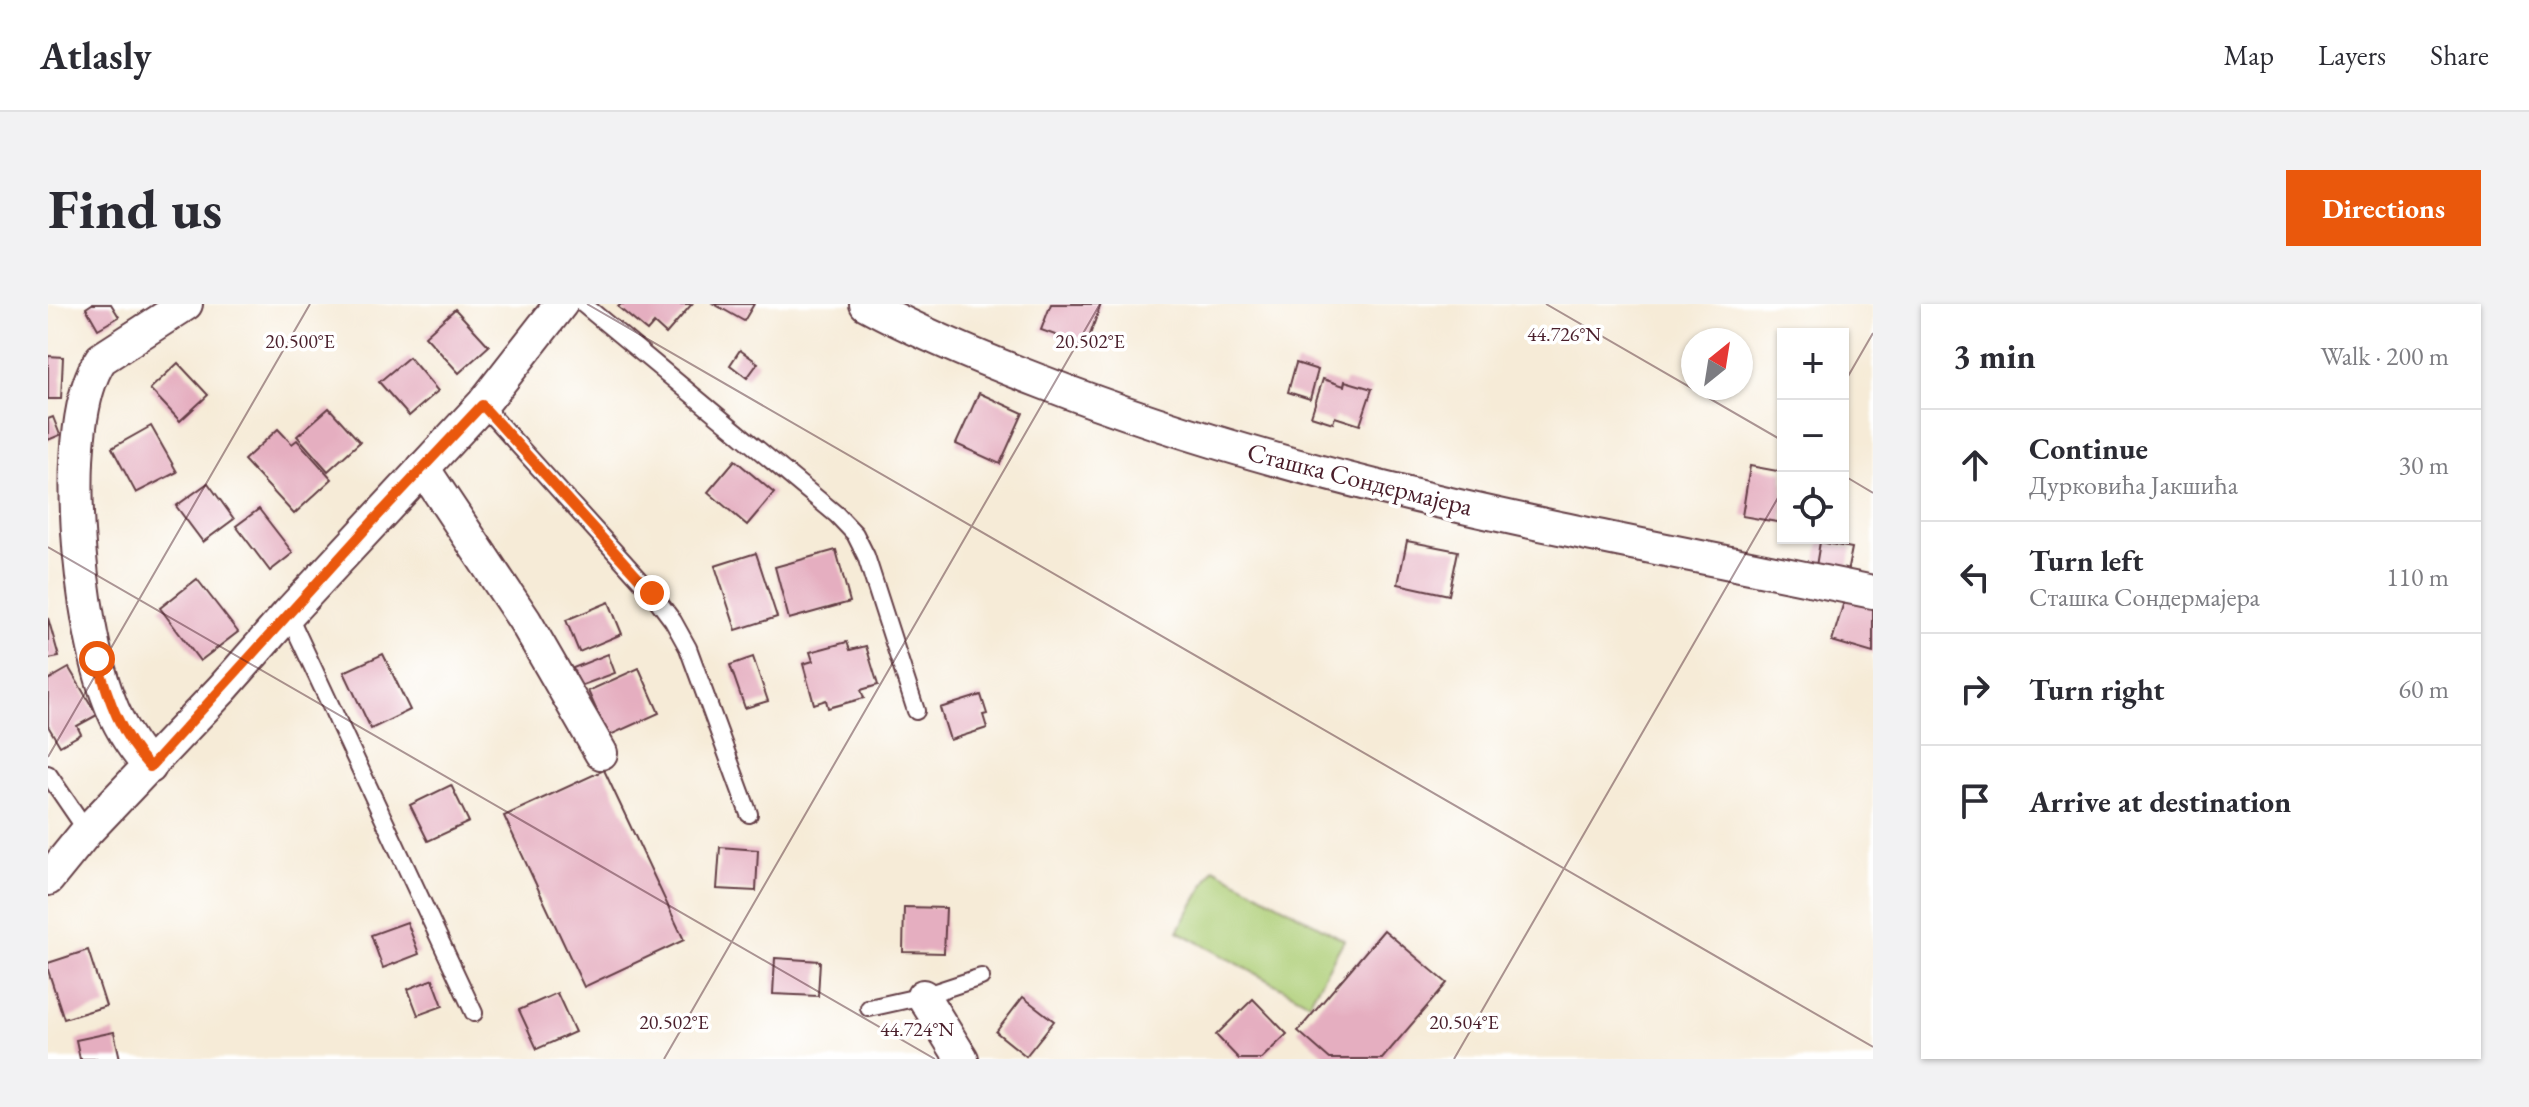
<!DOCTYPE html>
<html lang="en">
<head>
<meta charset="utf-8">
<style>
	body { margin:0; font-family:"EB Garamond",serif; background:#f2f2f3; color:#2b2b33 }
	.controls { position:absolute; right:24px; top:24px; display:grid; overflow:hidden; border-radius:0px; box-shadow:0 2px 6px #0004 }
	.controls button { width:72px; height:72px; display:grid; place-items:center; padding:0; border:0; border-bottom:2px solid #e1e1e2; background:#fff; color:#2b2b33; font:40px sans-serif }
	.compass { position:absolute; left:1633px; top:24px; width:72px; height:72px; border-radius:50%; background:#fff; box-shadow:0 2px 6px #0004; rotate:30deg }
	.stop { position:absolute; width:24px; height:24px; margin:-18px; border:6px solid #ea580c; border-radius:50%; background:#fff }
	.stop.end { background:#ea580c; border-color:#fff; box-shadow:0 2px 8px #0008 }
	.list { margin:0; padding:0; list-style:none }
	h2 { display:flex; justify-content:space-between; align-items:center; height:104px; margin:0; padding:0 32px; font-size:34px }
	h2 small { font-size:26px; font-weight:400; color:#7c7c81 }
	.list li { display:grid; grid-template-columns:52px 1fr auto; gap:24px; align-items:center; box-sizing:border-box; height:112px; padding:0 32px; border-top:2px solid #e1e1e2 }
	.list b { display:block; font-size:30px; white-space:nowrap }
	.list p { margin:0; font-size:26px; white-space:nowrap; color:#7c7c81 }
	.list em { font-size:26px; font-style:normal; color:#7c7c81 }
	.icon { flex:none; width:44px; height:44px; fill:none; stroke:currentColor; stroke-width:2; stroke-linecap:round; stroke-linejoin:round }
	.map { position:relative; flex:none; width:1825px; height:755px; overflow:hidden; border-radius:0px }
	header { display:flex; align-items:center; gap:48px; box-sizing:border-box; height:112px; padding:0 40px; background:#fff; border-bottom:2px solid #e1e1e2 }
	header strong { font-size:38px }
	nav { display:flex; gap:44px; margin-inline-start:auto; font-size:28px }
	.intro { display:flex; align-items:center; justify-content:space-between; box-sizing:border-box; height:192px; padding:0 48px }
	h1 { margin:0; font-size:56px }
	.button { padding:20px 36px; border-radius:0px; background:#ea580c; color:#fff; font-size:28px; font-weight:700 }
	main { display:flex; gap:48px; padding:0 48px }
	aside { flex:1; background:#fff; border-radius:0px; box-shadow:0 2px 6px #0004 }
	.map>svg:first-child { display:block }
	.green { fill:#adce76; stroke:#7c7650; stroke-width:2 }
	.building { fill:#e5aec0 }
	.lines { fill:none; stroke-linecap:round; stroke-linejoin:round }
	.service-casing { stroke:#643e45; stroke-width:20 }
	.minor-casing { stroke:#643e45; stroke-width:36 }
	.service { stroke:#fff; stroke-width:16 }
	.minor { stroke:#fff; stroke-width:32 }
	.route { stroke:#ea580c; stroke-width:10 }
	.ticks { fill:none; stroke:#4a1f2b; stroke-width:2; stroke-opacity:0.45 }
	.labels { text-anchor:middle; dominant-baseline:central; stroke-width:7; stroke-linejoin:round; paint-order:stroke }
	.street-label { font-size:26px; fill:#4a1f2b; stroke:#fff }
	.ticks-label { font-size:20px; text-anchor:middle; fill:#4a1f2b; stroke:#fff; stroke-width:7; stroke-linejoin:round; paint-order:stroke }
</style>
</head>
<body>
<header>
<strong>Atlasly</strong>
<nav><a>Map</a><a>Layers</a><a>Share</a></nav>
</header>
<div class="intro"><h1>Find us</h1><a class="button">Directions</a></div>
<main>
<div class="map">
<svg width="1825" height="755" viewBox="0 0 1825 755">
	<rect width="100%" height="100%" fill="#fff"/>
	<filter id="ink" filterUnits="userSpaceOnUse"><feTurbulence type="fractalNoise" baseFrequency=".0125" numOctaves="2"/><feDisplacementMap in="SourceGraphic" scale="16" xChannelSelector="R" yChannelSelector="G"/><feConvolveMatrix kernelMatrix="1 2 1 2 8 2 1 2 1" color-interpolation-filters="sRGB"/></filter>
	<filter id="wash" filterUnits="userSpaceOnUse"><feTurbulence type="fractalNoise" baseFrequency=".006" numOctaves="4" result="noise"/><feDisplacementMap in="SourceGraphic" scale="32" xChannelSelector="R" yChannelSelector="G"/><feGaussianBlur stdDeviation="1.8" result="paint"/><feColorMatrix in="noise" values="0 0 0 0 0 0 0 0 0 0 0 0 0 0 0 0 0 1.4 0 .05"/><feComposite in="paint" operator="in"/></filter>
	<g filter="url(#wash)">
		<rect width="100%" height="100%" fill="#f6ebd7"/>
		<polygon class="green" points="1166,564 1296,636 1261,699 1130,627"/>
		<g id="blocks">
			<g class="building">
				<polygon points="44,0 63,0 71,13 50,25 38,4"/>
				<polygon points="573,0 644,0 618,30 606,19 599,27 570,3"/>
				<polygon points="666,0 706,0 696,17"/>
				<polygon points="1003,0 1053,0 1038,42 993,26"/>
				<polygon points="407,5 441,42 411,69 377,32"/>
				<polygon points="692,46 710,59 699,74 682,61"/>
				<polygon points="0,52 15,53 13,95 0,95"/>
				<polygon points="361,53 390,87 361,112 331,78"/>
				<polygon points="130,59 160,91 132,117 102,85"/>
				<polygon points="1248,59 1270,66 1262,95 1240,88"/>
				<polygon points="1275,75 1296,82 1297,77 1324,85 1312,121 1287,113 1285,119 1263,112"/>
				<polygon points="931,89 975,109 952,160 908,140"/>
				<polygon points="281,104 312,138 280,167 249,132"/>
				<polygon points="5,113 12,131 0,136 0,115"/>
				<polygon points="103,122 129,168 88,189 64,144"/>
				<polygon points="230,125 244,140 249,136 284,175 246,210 196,156"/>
				<polygon points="687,156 726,189 699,221 660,188"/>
				<polygon points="1702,162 1735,168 1735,219 1694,212"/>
				<polygon points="160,179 186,215 155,238 128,202"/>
				<polygon points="211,205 245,249 222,267 188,222"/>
				<polygon points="1359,237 1410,247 1401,291 1350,280"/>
				<polygon points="1772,238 1804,244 1799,269 1768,262"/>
				<polygon points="788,246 802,298 741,315 727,263"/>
				<polygon points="708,249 729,313 688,326 667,262"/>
				<polygon points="149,275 190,328 152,357 112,304"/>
				<polygon points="1799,288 1825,295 1825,349 1784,337"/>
				<polygon points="561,298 574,330 531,348 518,316"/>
				<polygon points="0,314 11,353 0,355"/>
				<polygon points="799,338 802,346 818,342 830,381 813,386 816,394 780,404 778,396 766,400 755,360 765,357 762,348"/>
				<polygon points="335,350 362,406 323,425 296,368"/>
				<polygon points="560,350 567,369 532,382 525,364"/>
				<polygon points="705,353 720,397 697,404 682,361"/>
				<polygon points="21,364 49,411 29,422 33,430 12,442 0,422 0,376"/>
				<polygon points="591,364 611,409 560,432 540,387"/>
				<polygon points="933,391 939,410 935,411 939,424 902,436 892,404"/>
				<polygon points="556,466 636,636 536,683 456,512"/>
				<polygon points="403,481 421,518 380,537 362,501"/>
				<polygon points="672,543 710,546 708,587 669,585"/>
				<polygon points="856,603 898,604 896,649 855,648"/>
				<polygon points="359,618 371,650 335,664 323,631"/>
				<polygon points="1336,626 1399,679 1334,755 1282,755 1250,727"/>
				<polygon points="40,646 58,702 16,715 0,666 0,659"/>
				<polygon points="727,654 772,657 770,692 725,690"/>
				<polygon points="385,675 395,702 370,711 360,685"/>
				<polygon points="509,689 527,728 489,745 471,706"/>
				<polygon points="975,693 1006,717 978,752 948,728"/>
				<polygon points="1205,695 1239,730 1213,755 1191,755 1168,731"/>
				<polygon points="66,728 72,755 32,755 28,736"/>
			</g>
		</g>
	</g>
	<g filter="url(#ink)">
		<use href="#blocks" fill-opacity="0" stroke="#643e45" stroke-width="2"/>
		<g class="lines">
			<g class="service-casing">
				<g id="service">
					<polyline points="535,0 789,211 807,230 818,252 868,407"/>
					<polyline points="434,101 604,289 625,317 640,344 701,510"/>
					<polyline points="240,310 426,709"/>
					<polyline points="0,470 39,527"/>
					<polyline points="821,704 875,692 933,673"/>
				</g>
			</g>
			<g class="minor-casing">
				<g id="minor">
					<path d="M818 0C875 31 934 55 994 78 1261 183 1546 230 1825 288"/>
					<polyline points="375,164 477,317 553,449"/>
					<path d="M102 463C84 443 70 421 61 396 32 323 9 120 53 55L138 0"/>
					<polyline points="0,575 39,527 174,385 240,310 434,101 513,0"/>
					<polyline points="875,692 914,755"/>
				</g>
			</g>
			<use href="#service" class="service"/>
			<use href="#minor" class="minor"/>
		</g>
	</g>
	<g class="lines" filter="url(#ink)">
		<path class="route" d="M49 355C60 395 73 432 102 463L324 218 434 101 604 289"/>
	</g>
	<path class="ticks" d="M539 0 1825 743M1498 0 1735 137M1795 81 1825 29M1795 171 1825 189M0 243 887 755M0 453 262 0M616 755 1052 0M1406 755 1735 185"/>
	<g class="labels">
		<g class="street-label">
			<text transform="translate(1312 175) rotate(14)">Сташка Сондермајера</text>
		</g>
	</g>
	<g class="ticks-label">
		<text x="1516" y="37">44.726°N</text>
		<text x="252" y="44">20.500°E</text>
		<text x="1042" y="44">20.502°E</text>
		<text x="626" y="725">20.502°E</text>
		<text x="1416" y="725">20.504°E</text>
		<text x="869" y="732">44.724°N</text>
	</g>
</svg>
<div class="controls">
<button>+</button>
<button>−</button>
<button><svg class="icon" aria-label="locate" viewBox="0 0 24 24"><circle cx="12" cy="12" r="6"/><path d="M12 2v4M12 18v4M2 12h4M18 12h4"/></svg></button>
</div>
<svg class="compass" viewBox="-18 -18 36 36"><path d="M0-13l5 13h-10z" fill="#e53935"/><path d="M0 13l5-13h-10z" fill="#7c7c81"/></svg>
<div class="stop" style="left:49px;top:355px"></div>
<div class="stop end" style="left:604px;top:289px"></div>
</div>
<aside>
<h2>3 min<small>Walk · 200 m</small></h2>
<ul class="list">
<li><svg class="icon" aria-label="ahead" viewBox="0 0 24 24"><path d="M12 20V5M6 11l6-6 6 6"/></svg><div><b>Continue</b><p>Дурковића Јакшића</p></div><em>30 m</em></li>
<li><svg class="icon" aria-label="left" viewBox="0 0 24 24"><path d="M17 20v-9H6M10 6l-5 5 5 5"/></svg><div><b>Turn left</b><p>Сташка Сондермајера</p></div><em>110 m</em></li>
<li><svg class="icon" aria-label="right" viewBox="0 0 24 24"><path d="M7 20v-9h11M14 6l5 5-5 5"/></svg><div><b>Turn right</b></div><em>60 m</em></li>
<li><svg class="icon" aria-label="arrive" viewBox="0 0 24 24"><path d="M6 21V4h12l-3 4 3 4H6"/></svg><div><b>Arrive at destination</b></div></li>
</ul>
</aside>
</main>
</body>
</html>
